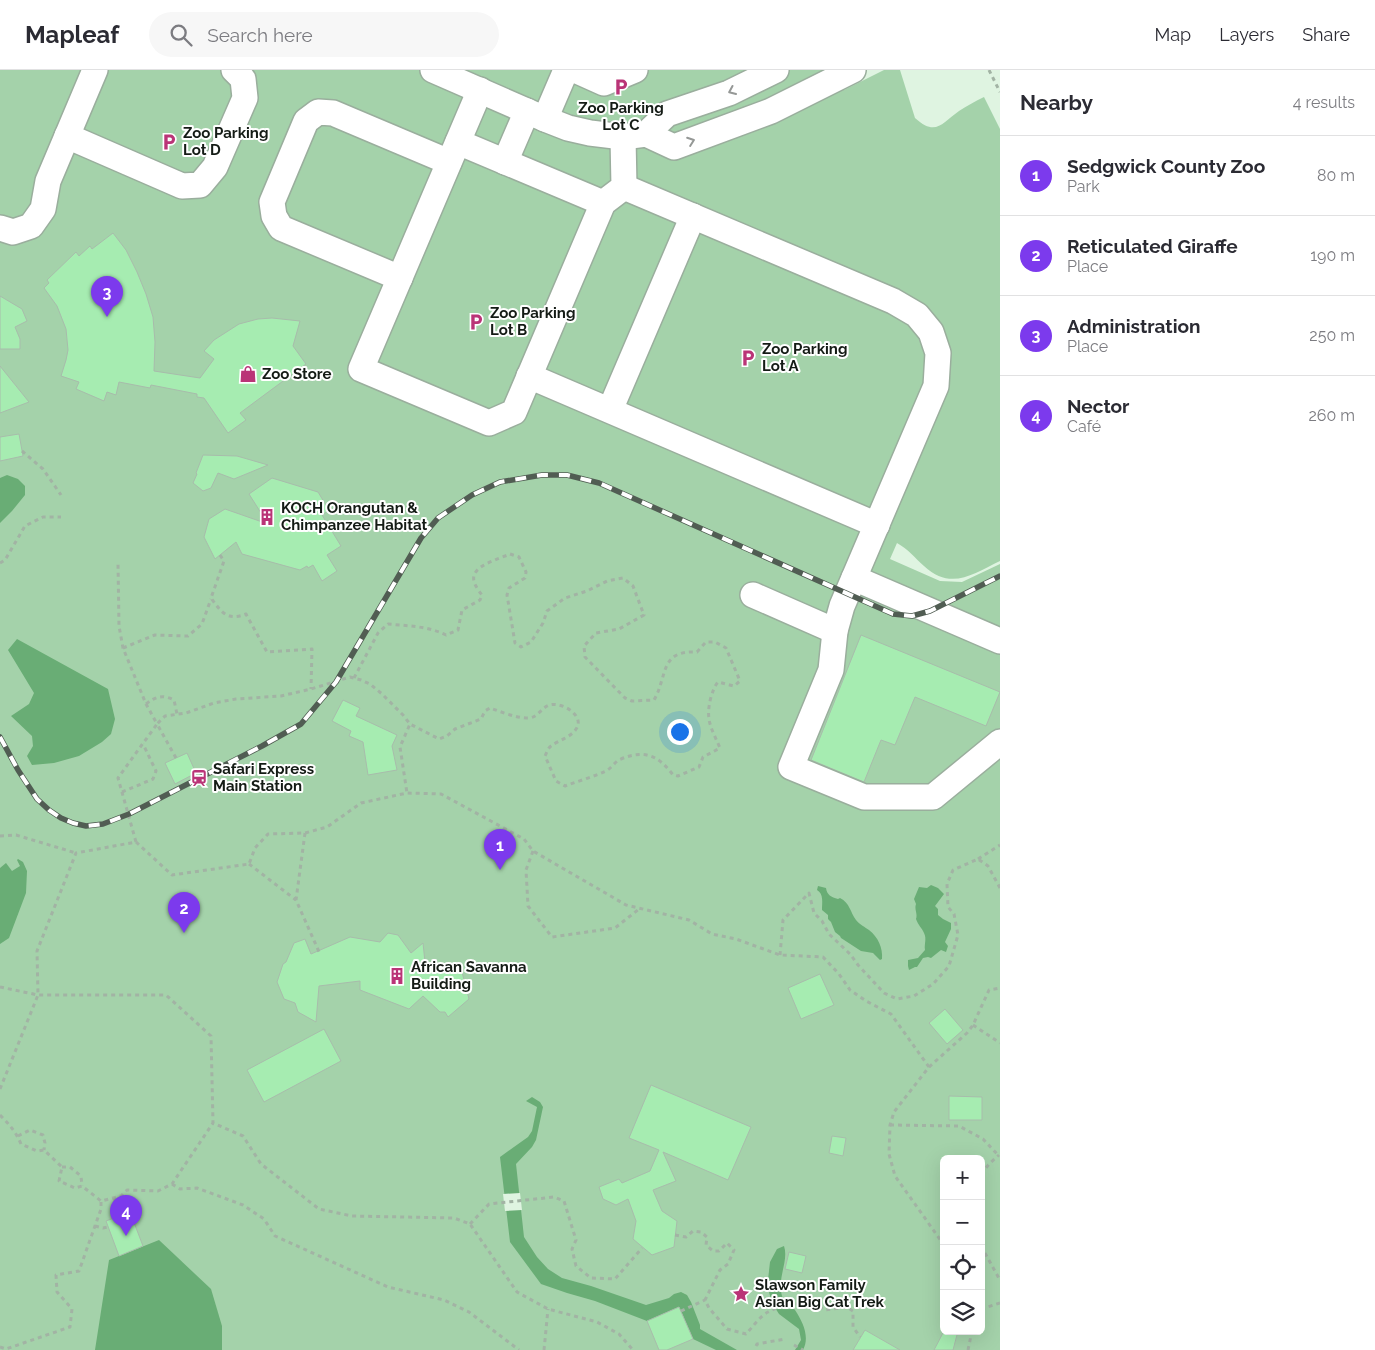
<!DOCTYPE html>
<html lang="en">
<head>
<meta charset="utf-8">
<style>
	body { margin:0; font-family:Raleway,sans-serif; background:#f7f7f7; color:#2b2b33 }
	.controls { position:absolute; right:15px; bottom:15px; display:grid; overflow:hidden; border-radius:8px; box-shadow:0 5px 20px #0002 }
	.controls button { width:45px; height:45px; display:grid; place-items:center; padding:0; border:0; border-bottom:1px solid #e1e1e2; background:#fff; color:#2b2b33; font:25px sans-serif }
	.you { position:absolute; left:679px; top:661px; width:18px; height:18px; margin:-12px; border:4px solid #fff; border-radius:50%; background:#1a73e8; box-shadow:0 0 0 8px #1a73e833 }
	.badge { display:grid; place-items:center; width:32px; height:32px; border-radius:50%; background:#7c3aed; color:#fff; font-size:16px; font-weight:700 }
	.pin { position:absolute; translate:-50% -41px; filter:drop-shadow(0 1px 2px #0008) }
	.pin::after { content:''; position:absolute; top:26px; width:18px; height:15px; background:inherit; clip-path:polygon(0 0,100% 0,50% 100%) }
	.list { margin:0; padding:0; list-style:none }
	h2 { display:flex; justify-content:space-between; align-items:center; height:65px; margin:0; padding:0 20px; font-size:21px }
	h2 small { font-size:16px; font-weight:400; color:#7c7c81 }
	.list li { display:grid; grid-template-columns:32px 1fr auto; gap:15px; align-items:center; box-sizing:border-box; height:80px; padding:0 20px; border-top:1px solid #e1e1e2 }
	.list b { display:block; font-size:19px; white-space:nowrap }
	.list p { margin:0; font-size:16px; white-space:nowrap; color:#7c7c81 }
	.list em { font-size:16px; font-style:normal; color:#7c7c81 }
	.icon { flex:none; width:28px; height:28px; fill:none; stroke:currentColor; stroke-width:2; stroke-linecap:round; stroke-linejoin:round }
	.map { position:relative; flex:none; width:1000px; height:1280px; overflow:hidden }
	header { display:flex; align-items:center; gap:30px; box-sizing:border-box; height:70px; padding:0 25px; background:#fff; border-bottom:1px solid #e1e1e2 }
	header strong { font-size:24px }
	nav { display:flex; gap:28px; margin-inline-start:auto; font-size:18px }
	.search { width:350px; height:45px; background:#f7f7f7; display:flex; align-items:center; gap:12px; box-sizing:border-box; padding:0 18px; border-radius:28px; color:#7c7c81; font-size:19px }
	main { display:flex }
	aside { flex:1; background:#fff }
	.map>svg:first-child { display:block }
	.green { fill:#a4d2aa; fill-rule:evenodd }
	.water { fill:#69ad75 }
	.pier { fill:#dff4e1 }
	.building { fill:#a6ecb1; stroke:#a8bcab }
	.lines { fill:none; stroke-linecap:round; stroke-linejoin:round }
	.minor-casing { stroke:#9aae9d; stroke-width:28 }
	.path { stroke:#a2b3a4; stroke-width:3; stroke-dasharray:4 4; stroke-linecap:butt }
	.minor { stroke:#fff; stroke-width:25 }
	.rail-casing { stroke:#515d53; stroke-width:5.5 }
	.rail { stroke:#fff; stroke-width:4; stroke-dasharray:11; stroke-linecap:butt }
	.oneway { stroke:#959896 }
	.labels { text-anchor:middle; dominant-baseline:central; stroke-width:4; stroke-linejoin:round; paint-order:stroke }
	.poi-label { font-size:15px; font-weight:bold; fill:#141b15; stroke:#fff; text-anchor:start }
</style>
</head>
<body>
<header>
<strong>Mapleaf</strong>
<div class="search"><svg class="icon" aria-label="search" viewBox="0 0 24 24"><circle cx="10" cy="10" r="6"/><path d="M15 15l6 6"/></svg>Search here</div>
<nav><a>Map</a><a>Layers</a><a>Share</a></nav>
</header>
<main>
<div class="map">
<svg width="1000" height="1280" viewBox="0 0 1000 1280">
	<rect width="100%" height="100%" fill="#dff4e1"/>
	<path class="green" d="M0 0H834L844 20 884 0H900L915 48C936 67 942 53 959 41 967 36 975 31 984 27L1000 59V491C973 504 951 521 924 496 915 488 908 479 897 473L890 489 940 511 962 512 1000 494V1280H0ZM944 1089H981V1261H944Z"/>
	<g class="water">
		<polygon points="7,405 18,409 25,416 25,425 12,441 0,453 0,408"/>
		<polygon points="17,569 108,619 115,649 111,664 102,672 79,686 54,693 32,695 27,686 33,676 32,666 11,646 29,634 34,623 8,580"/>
		<polygon points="18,789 23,792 27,801 26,823 9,868 0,874 0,798 6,793 12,801 20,796 17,790"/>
		<path d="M931 815 938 818 944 824 935 836 938 839V845L943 849 951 853V859L945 872 948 876 946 882 941 880 931 888 928 887 923 888 917 897H915L909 900 908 896V890L918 888 925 880C924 874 927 869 924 863 922 858 918 855 916 849 918 844 914 839 916 834L914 829 919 817 927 818Z"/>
		<path d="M818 816 826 818C827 825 831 827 838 829L840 828C850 833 850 842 856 850 860 855 865 857 869 860 878 867 883 878 882 889L880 890 873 883 861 881 841 868 840 866 835 862 831 852 828 849V845L822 840C822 833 824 824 817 820Z"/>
		<polygon points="532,1027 540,1032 543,1037 536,1070 532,1077 516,1094 524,1167 537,1187 548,1199 562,1208 591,1216 646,1235 669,1228 674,1224 681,1222 687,1225 691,1232 700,1255 700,1259 737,1280 716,1280 693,1269 679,1237 647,1251 595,1231 567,1223 541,1214 510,1172 500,1087 528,1067 532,1061 537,1037 526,1031"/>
		<polygon points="159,1170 211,1219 222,1256 222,1280 95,1280 109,1190"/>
		<path d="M784 1176C789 1191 777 1207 782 1226 784 1232 791 1235 795 1240 803 1252 810 1267 803 1280H795L801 1270 799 1259 779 1244 772 1233 769 1222 768 1210 770 1192 777 1179Z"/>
	</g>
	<polygon class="pier" points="520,1123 522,1140 505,1141 503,1124"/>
	<g class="building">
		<polygon points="113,163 126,180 137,202 146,224 153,247 155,272 154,301 200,308 214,289 204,281 214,270 239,254 258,249 272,248 300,251 293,276 306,294 240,343 246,350 228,363 204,328 197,327 197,324 151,315 150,318 119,312 116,325 107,322 104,331 76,319 79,312 61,306 66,290 68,280 66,259 57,236 44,218 49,213 47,210 76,182 79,186 90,176 92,179"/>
		<polygon points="0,226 22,239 27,251 15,257 20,269 20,279 0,279"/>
		<polygon points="0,296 29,332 0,343"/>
		<polygon points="19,364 23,386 0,391 0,367"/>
		<polygon points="203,385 237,386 268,395 234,409 218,403 211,418 203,421 193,413 197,404 196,403"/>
		<polygon points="272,408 318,422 329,440 322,445 341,476 327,485 337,501 322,511 313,495 308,498 307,496 300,500 242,484 236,472 215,489 204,467 209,449 225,439 268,454 249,424"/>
		<polygon points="861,565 1000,622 986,656 915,627 895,675 881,670 864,712 811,690"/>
		<polygon points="343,630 360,638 356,646 397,665 392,676 397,700 368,705 363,672 349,666 351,661 332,651"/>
		<polygon points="187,683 196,703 175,714 165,693"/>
		<polygon points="388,863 398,865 411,883 423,873 425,892 446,901 453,895 461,898 469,929 448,947 445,942 440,942 423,926 409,939 360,920 360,911 319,916 316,952 298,942 295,933 284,929 277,912 283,894 286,892 294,873 305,869 311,884 350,867 380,872"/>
		<polygon points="820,904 834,935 801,949 788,918"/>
		<polygon points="945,939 963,960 947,974 929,953"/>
		<polygon points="324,959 341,991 264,1032 247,1000"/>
		<polygon points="651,1015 751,1057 728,1110 663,1082 676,1111 653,1120 662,1141 677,1151 674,1177 652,1185 633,1169 636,1151 628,1129 616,1135 603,1129 599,1117 619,1109 622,1113 650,1101 659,1080 629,1068"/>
		<polygon points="949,1026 982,1027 982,1050 949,1050"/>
		<polygon points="832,1066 846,1068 843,1086 829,1083"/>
		<polygon points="130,1142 143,1176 119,1186 106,1151"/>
		<polygon points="789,1182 806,1186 802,1203 785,1199"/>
		<polygon points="679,1237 693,1269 667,1280 659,1280 647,1251"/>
		<polygon points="865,1260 900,1280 853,1280"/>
		<polygon points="944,1261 958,1261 953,1280 934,1280"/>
	</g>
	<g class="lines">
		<g class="minor-casing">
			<g id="minor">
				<polyline points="433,0 545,49 568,58 590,63 623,67 646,64 674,77 771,41 853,0"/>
				<polyline points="575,0 604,13 635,0"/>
				<polyline points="480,20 361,299 489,353 514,342 603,133 624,117 623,67"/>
				<polyline points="545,49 566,0"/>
				<polyline points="646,64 667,44 729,23 776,0"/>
				<polyline points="67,66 182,116 200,115 215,97 245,28 243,9 234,0"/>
				<polyline points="458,72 603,133"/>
				<polyline points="505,92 527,41"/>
				<polyline points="624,117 893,231 917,245 931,262 938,283 936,316 842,536 835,561 831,600 791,697 864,727 933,727 1000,672"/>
				<polyline points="0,158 13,162 31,156 43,139 48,111 95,0"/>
				<polyline points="400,208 281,158 274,146 272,132 306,51 318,42 333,43 449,92"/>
				<polyline points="529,306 877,455"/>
				<polyline points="610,340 693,146"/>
				<polyline points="854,508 1000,571"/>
				<polyline points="753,525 835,561"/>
			</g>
		</g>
		<g class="path">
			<polyline points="989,0 1000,22"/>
			<polyline points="22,381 43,399 61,425"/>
			<path d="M220 485 224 491 211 528C222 543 227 551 246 544L267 582 312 579 311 619"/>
			<polyline points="0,493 5,490 25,456 43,447 61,447"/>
			<polyline points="123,578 155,565 188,566 202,554 211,529"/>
			<path d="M354 608 378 563 388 554C408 556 428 556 446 565L458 560 462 540 480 530 482 525C479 521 475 516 474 511 470 496 499 489 510 484L519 487 526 502 525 508 509 518 507 525 515 573 521 577 531 572 543 553 547 541 565 528 587 521 607 511 623 508 633 516 644 545 619 559 596 563 584 576 585 587 625 628 632 631 654 630C668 606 659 580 697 582L706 572H715L726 578 740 611 734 616 718 612C714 617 713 621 711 627 705 650 711 657 720 678L703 687 699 697 678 706 673 705C659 686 645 679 621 689 615 691 612 698 606 701 593 707 578 711 565 716L556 711 545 686C547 682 548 678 551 676 559 670 575 666 578 655 581 642 557 630 547 636 540 640 537 648 528 648 515 648 502 642 490 638L485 641 481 649 455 659 447 666 439 669 410 654"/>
			<path d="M146 634C155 627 162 624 174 630L177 644"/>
			<polyline points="176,688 157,654 165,646 186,643 214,633 236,629 281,626 311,619 350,607 361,610 370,614 382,624 403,645 410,654 400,677 407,723"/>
			<polyline points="122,722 153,709 156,701 143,674"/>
			<polyline points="305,763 296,830 320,884"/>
			<polyline points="0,766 16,765 76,783"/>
			<polyline points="136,772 172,805 249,794 255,778 268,764 305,763 327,757 361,733 407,723 441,724 524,769 533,781 626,835 689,850 712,864 736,869 780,885 823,887 839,904 850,920 866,931 891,944 929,997 894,1042 890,1055 889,1084 895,1106 944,1175"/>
			<polyline points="533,781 526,800 528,836 552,867 615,858 639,839"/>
			<polyline points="978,789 1000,775"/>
			<polyline points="249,794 296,830"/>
			<polyline points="780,885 783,850 809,823 814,843 822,851 829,864 850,884 858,895 884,923 897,929 914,926 933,914 949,896 958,865 954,844 948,837 947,814 953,800 978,789 988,796 1000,818"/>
			<polyline points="0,917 38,925 166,925 211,966 213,1053 243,1066 261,1094 319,1139 352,1146 454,1148 470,1154 517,1222 548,1239 597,1252 619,1264 633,1280"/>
			<polyline points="973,955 1000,973"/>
			<polyline points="929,997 967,963 973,955 989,920 1000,918"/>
			<polyline points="0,1019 38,925 37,881 76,783 136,772 118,708 157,654 146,634 123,578 119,556 118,493"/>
			<path d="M0 1045C9 1054 16 1062 21 1074L37 1081 44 1080 62 1097 59 1111 75 1118 82 1116 101 1131 121 1126 127 1120 158 1121 172 1114 213 1053"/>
			<polyline points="890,1055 959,1056 983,1069 999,1086"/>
			<polyline points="18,1066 30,1060 43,1065 45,1073 44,1080"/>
			<polyline points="62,1097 70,1097 81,1106 82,1116"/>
			<polyline points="981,1104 990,1093 999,1085"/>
			<polyline points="172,1114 180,1119 197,1118 243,1135 264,1149 275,1166 388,1217 444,1230 469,1242 519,1280"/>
			<polyline points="114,1128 120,1146"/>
			<polyline points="470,1154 489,1134 554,1127 564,1131 576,1170 572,1179 576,1196 591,1208 615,1209 642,1178"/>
			<polyline points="95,1156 103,1158 108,1157"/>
			<path d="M675 1165 686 1167 693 1161 701 1162 707 1167 706 1175 713 1181H719L727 1173 734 1180 728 1194 720 1200 705 1230 709 1238 727 1259 746 1264C752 1258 760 1246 768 1242 782 1234 812 1229 824 1240L847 1237 853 1241V1257L860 1267"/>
			<polyline points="981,1176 1000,1210"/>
			<polyline points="981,1239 1000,1233"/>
			<polyline points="681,1241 705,1230"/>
			<polyline points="794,1275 803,1280"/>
			<polyline points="756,1276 757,1274 785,1269"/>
			<polyline points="0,1277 6,1279 70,1257 72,1239 57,1222 56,1205 79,1201 101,1139 101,1131"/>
			<polyline points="544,1280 548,1239"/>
			<polyline points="968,1280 972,1261"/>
		</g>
		<use href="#minor" class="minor"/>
		<g class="rail-casing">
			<polyline id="rail" points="0,667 18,700 37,729 49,740 61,748 73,753 86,756 103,754 129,744 262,676 301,654 336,612 421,468 438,448 472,425 500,412 542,405 567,405 599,413 893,544 912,546 930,541 1000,506"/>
		</g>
		<use href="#rail" class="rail"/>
	</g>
	<defs><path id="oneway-chevron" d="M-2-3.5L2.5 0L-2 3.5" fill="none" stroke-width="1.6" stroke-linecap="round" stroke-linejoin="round" transform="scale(1.25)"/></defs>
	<g class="oneway">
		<use href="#oneway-chevron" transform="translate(732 21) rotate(156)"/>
		<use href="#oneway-chevron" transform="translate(691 71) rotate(-20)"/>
	</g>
	<defs>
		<g id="parking-bare" transform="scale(1.35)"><path d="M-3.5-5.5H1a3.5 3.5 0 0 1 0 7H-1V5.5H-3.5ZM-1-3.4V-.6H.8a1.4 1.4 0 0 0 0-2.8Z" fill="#ba3477" stroke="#fff" stroke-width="2.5" paint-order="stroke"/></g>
		<g id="shop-bare" transform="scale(1.35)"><path d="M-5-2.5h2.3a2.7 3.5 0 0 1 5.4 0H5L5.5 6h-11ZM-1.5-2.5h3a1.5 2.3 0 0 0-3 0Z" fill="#ba3477" stroke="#fff" stroke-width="2.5" paint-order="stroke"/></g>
		<g id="building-bare" transform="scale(1.35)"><path d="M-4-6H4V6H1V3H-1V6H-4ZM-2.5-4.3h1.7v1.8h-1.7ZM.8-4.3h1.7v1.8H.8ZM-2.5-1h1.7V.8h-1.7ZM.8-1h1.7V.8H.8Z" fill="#ba3477" stroke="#fff" stroke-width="2.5" paint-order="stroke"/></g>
		<g id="station-bare" transform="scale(1.35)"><path d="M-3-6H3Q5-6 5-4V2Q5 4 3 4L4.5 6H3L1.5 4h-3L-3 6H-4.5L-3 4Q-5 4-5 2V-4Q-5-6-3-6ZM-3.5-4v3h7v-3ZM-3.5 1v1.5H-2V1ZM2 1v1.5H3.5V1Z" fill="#ba3477" stroke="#fff" stroke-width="2.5" paint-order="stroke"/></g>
		<g id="sight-bare" transform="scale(1.35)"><path d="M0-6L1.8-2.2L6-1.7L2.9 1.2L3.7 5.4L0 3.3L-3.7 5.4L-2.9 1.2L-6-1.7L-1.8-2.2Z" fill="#ba3477" stroke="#fff" stroke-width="2.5" paint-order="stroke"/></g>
	</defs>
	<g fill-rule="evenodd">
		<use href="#parking-bare" x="621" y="17"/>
		<use href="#parking-bare" x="169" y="72"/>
		<use href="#parking-bare" x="476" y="252"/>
		<use href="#parking-bare" x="748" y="288"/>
		<use href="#shop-bare" x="248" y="304"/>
		<use href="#building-bare" x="267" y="447"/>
		<use href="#station-bare" x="199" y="708"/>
		<use href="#building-bare" x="397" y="906"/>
		<use href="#sight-bare" x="741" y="1224"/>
	</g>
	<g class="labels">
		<g class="poi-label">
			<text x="621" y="38" text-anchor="middle">Zoo Parking<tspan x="621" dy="17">Lot C</tspan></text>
			<text x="183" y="63">Zoo Parking<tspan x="183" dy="17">Lot D</tspan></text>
			<text x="490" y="243">Zoo Parking<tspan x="490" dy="17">Lot B</tspan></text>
			<text x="762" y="279">Zoo Parking<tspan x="762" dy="17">Lot A</tspan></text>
			<text x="262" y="304">Zoo Store</text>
			<text x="281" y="438">KOCH Orangutan &amp;<tspan x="281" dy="17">Chimpanzee Habitat</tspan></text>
			<text x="213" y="699">Safari Express<tspan x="213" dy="17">Main Station</tspan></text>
			<text x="411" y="897">African Savanna<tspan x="411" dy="17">Building</tspan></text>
			<text x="755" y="1215">Slawson Family<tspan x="755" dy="17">Asian Big Cat Trek</tspan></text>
		</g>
	</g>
</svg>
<div class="controls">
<button>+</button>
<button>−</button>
<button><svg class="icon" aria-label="locate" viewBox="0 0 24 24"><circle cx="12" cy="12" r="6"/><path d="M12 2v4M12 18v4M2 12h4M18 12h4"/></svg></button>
<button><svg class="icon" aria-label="layers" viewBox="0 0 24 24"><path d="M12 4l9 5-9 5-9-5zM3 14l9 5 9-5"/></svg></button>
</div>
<div class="you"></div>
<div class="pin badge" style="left:500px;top:800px">1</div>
<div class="pin badge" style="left:184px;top:863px">2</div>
<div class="pin badge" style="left:107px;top:247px">3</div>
<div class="pin badge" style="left:126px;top:1166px">4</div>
</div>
<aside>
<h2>Nearby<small>4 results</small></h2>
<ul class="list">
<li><span class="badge">1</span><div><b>Sedgwick County Zoo</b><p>Park</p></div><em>80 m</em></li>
<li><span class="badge">2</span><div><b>Reticulated Giraffe</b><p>Place</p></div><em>190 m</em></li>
<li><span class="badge">3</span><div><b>Administration</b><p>Place</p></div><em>250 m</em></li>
<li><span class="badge">4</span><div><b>Nector</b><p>Café</p></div><em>260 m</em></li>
</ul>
</aside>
</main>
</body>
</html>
